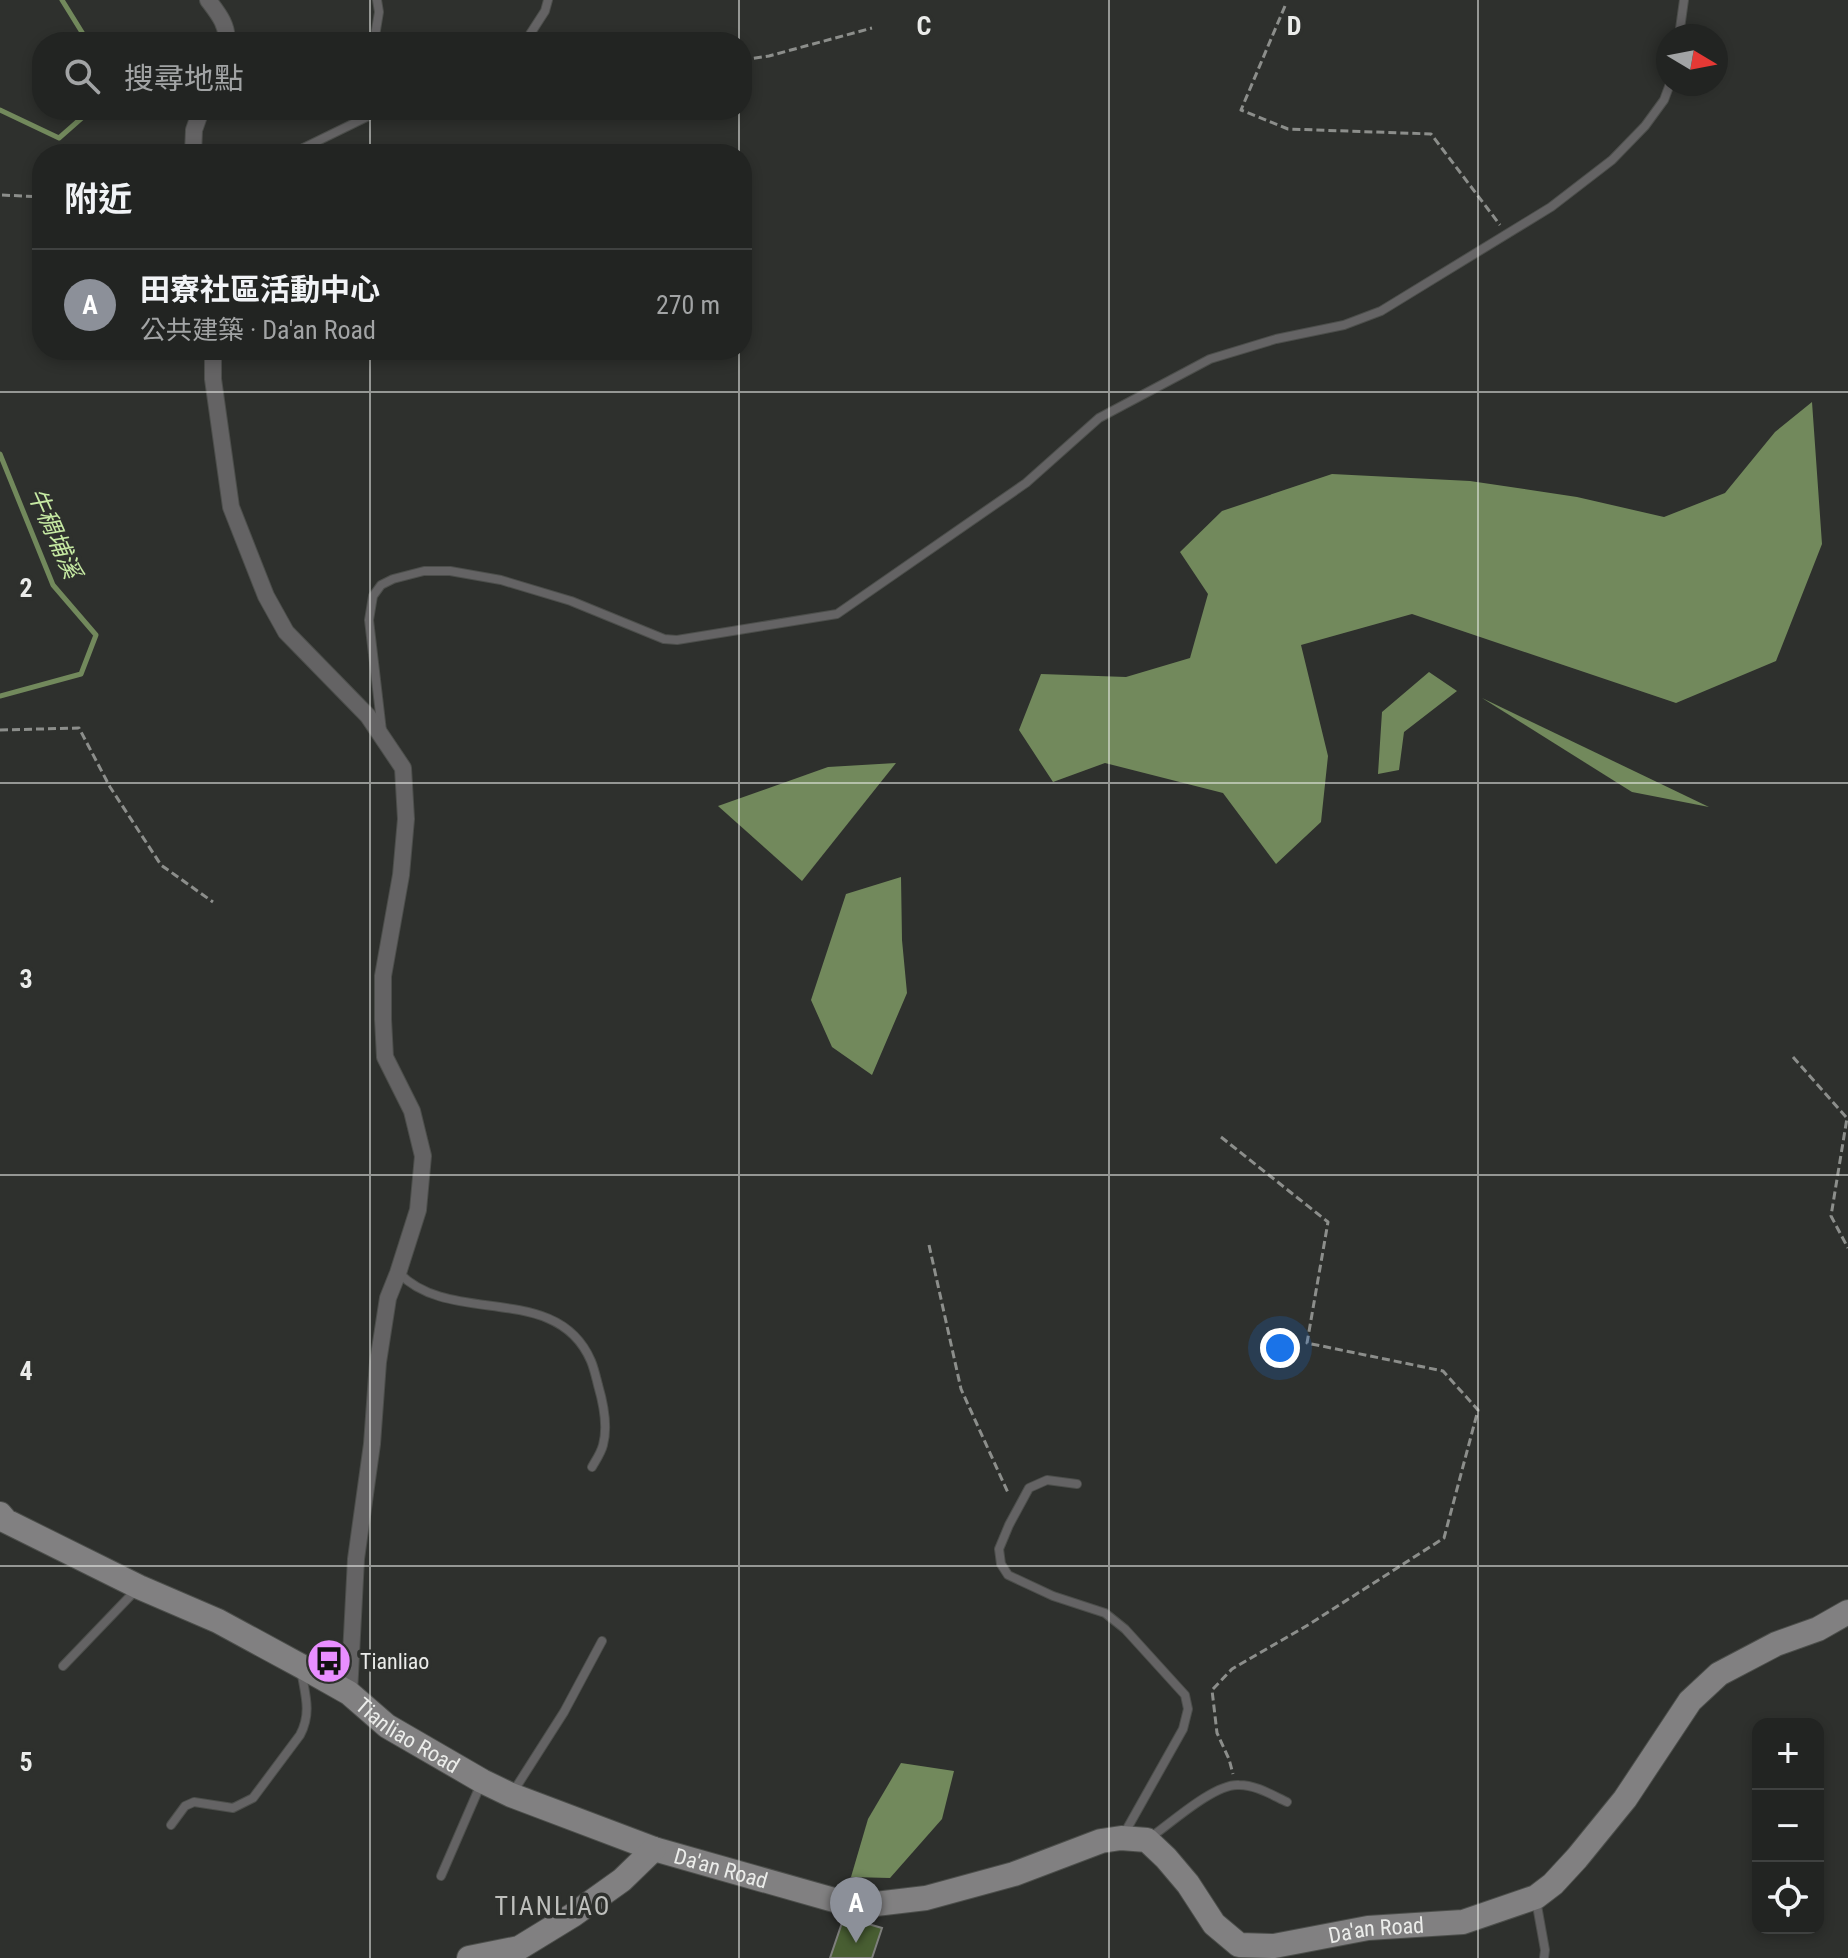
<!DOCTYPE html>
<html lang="zh-TW">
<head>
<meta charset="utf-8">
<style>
	body { margin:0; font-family:"Roboto Condensed","Noto Sans TC",sans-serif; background:#2e302f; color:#f1f3f6 }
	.controls { position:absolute; right:24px; bottom:24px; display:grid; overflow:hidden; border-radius:16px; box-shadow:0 4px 12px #0003 }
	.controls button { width:72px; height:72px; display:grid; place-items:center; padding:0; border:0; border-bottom:2px solid #3f4140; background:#222422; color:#f1f3f6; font:40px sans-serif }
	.compass { position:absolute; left:1656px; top:24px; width:72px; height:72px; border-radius:50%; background:#222422; box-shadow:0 4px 12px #0003; rotate:100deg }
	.you { position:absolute; left:1280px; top:1348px; width:28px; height:28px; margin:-20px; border:6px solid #fff; border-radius:50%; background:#1a73e8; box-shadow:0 0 0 12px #1a73e833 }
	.badge { display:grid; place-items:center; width:52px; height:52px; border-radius:50%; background:#8c9099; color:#fff; font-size:26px; font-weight:700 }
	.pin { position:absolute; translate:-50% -66px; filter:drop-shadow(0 2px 4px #0008) }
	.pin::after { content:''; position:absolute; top:42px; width:28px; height:24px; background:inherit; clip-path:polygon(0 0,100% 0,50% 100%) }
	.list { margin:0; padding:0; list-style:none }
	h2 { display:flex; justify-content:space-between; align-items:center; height:104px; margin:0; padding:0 32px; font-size:34px }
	h2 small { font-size:26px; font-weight:400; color:#a2a4a5 }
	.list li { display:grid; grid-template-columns:52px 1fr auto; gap:24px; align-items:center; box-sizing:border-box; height:112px; padding:0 32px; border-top:2px solid #3f4140 }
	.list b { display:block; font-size:30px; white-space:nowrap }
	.list p { margin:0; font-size:26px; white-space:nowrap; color:#a2a4a5 }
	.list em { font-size:26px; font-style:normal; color:#a2a4a5 }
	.icon { flex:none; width:44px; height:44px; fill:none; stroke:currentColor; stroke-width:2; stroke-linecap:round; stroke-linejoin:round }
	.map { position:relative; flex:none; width:1848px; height:1958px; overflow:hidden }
	.search { position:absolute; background:#222422; box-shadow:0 4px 12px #0003; left:32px; top:32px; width:720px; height:88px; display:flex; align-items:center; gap:20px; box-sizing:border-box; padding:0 28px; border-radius:32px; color:#a2a4a5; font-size:30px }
	.panel { position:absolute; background:#222422; box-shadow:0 4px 12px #0003; left:32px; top:144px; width:720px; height:216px; border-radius:32px }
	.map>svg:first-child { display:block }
	.water { fill:#72895c }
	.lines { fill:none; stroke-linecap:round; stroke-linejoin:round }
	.stream { stroke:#72895c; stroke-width:5 }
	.building { fill:#485e32; stroke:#7e7f7c; stroke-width:2 }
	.lane-casing { stroke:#4c4e4b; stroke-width:10 }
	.street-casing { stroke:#4c4e4b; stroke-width:18 }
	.secondary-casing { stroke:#4c4e4b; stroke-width:26 }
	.path { stroke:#8c8e8b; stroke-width:3; stroke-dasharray:8 4; stroke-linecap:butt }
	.lane { stroke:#646364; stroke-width:8 }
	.street { stroke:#646364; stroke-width:16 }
	.secondary { stroke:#818081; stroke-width:24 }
	.grid { fill:none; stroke:#ebecea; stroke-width:2; stroke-opacity:0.55 }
	.labels { text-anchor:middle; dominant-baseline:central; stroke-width:7; stroke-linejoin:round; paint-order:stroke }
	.poi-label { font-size:22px; fill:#ebecea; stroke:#2e302d; text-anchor:start }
	.street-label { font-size:22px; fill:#ebecea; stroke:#2e302d }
	.water-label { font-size:24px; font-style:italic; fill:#c6eaa3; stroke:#2e302d }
	.quarter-label { font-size:26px; letter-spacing:2px; fill:#bebfbc; stroke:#2e302d }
	.grid-label { font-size:26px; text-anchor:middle; font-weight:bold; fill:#ebecea; stroke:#2e302d; stroke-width:7; stroke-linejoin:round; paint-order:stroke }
</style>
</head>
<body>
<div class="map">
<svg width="1848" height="1958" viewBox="0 0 1848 1958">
	<rect width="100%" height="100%" fill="#2e302d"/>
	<g class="water">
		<polygon points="1812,402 1822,544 1776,661 1676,703 1412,614 1301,645 1328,756 1321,822 1276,864 1223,793 1105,763 1053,782 1019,730 1041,674 1126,677 1190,658 1208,594 1180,552 1222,511 1332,474 1470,481 1577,497 1664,517 1725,493 1775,432"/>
		<polygon points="1429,672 1457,691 1404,732 1399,770 1378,774 1382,712"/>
		<polygon points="1482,698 1709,807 1632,792"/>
		<polygon points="896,763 802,881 718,806 828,767"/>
		<polygon points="901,877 902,940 907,993 872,1075 832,1047 811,1000 846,894"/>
		<polygon points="901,1763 954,1771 942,1819 890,1878 851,1877 868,1819"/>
	</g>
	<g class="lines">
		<g class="stream">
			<polyline points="62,0 88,42"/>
			<polyline points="0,110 59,138 84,116 84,110"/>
			<polyline points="0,454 53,585 96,635 81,674 0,696"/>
		</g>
	</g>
	<polygon class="building" points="844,1917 882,1928 872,1958 830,1958"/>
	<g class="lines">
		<g class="lane-casing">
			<g id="lane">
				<polyline points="1679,36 1684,0"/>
				<polyline points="374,42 379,12 377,0"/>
				<polyline points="525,42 545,11 548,0"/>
				<polyline points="291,154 381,110"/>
				<polyline points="382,731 369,620 373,596 381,585 393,579 424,571 450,571 501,580 571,601 664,639 677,640 837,614 1026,483 1099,418 1210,359 1276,339 1344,325 1381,311 1551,207 1612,160 1645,126 1664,100 1670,84"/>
				<path d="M399 1273C451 1327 557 1281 591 1361 594 1368 596 1377 598 1385 603 1402 608 1427 603 1445 601 1453 596 1460 592 1467"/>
				<polyline points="1077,1484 1047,1480 1029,1488 1009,1525 999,1549 1001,1564 1008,1575 1053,1596 1105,1613 1125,1629 1185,1695 1188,1709 1183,1729 1124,1834"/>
				<polyline points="63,1666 135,1591"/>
				<polyline points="513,1792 564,1712 602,1641"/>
				<path d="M171 1825 185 1806 194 1802 233 1808 253 1798 300 1735C312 1713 305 1694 301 1670"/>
				<path d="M1151 1837C1171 1823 1215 1783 1239 1785 1256 1785 1272 1795 1287 1802"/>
				<polyline points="441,1876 480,1786"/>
				<polyline points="1536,1900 1545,1950 1544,1958"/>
			</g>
		</g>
		<g class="street-casing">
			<g id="street">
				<path d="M208 0C217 12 229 26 226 42"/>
				<polyline points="193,154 194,130 201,110"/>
				<polyline points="213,350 213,379 231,507 266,596 286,632 368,716 403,768 406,819 401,875 383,976 383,1019 385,1057 412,1111 423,1156 418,1210 398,1273 388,1298 378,1362 372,1444 356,1559 349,1693"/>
			</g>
		</g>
		<g class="secondary-casing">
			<g id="secondary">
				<path id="s1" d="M0 1514 6 1521 139 1587 218 1621 301 1666 349 1693 387 1726 482 1781 511 1795 654 1849 834 1900 867 1905 926 1898 1014 1874 1101 1841 1121 1838 1147 1840 1166 1858 1188 1884 1214 1924 1239 1945 1274 1946 1368 1928 1463 1922 1536 1897 1553 1884 1577 1858 1625 1799 1690 1701 1719 1674 1776 1644 1818 1629 1848 1612"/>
				<polyline points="469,1958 519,1948 573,1915 622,1880 654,1849"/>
			</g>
		</g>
		<g class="path">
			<polyline points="1285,6 1241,110 1288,129 1431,134 1500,225"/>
			<polyline points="575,42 581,37 649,38 661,42"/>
			<polyline points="742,60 769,56 872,28"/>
			<polyline points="2,195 42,197"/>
			<polyline points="0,730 79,728 110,787 161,865 213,902"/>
			<polyline points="1793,1057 1847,1118 1831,1216 1848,1248"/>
			<polyline points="1221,1137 1328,1222 1307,1343 1443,1371 1478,1410 1444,1538 1308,1625 1232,1669 1212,1690 1217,1733 1229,1759 1233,1774"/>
			<polyline points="929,1245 961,1389 1009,1495"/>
		</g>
		<use href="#lane" class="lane"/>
		<use href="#street" class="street"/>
		<use href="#secondary" class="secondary"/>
	</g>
	<path class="grid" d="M370 0V42M739 0V42M1109 0V1958M1478 0V1958M370 110V154M739 110V154M370 350V1958M739 350V1958M0 392H1848M0 783H1848M0 1175H1848M0 1566H1848"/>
	<defs>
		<g id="bus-disc" transform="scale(2.3)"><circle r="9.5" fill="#e88eff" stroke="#2e302d"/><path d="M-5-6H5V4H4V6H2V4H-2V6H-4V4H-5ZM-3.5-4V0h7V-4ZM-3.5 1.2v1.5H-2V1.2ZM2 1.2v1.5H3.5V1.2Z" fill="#111"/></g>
	</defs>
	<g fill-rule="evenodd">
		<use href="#bus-disc" x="329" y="1661"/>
	</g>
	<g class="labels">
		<g class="poi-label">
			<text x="360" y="1661">Tianliao</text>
		</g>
		<g class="street-label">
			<text stroke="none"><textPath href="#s1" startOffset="466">Tianliao Road</textPath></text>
			<text stroke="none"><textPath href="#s1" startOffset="808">Da'an Road</textPath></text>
			<text stroke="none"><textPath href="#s1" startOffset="1528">Da'an Road</textPath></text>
		</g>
		<g class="water-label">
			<text transform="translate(54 533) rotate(66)">牛稠埔溪</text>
		</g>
		<g class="quarter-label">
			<text x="553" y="1906">TIANLIAO</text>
		</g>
	</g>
	<g class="grid-label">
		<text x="924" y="35">C</text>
		<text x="1294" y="35">D</text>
		<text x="26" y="597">2</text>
		<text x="26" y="988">3</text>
		<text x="26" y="1380">4</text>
		<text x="26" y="1771">5</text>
	</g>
</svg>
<div class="controls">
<button>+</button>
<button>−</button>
<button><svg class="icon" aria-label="locate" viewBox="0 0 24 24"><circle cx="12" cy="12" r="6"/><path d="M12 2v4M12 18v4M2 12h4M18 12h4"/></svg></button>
</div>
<svg class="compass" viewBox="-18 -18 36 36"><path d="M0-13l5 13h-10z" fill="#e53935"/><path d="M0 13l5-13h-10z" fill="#a2a4a5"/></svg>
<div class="you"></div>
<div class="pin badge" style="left:856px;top:1943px">A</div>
<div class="search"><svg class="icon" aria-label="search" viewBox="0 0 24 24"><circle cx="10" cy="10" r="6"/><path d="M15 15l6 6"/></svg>搜尋地點</div>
<section class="panel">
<h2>附近<small></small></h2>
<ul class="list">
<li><span class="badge">A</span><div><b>田寮社區活動中心</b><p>公共建築 · Da'an Road</p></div><em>270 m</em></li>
</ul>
</section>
</div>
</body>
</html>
